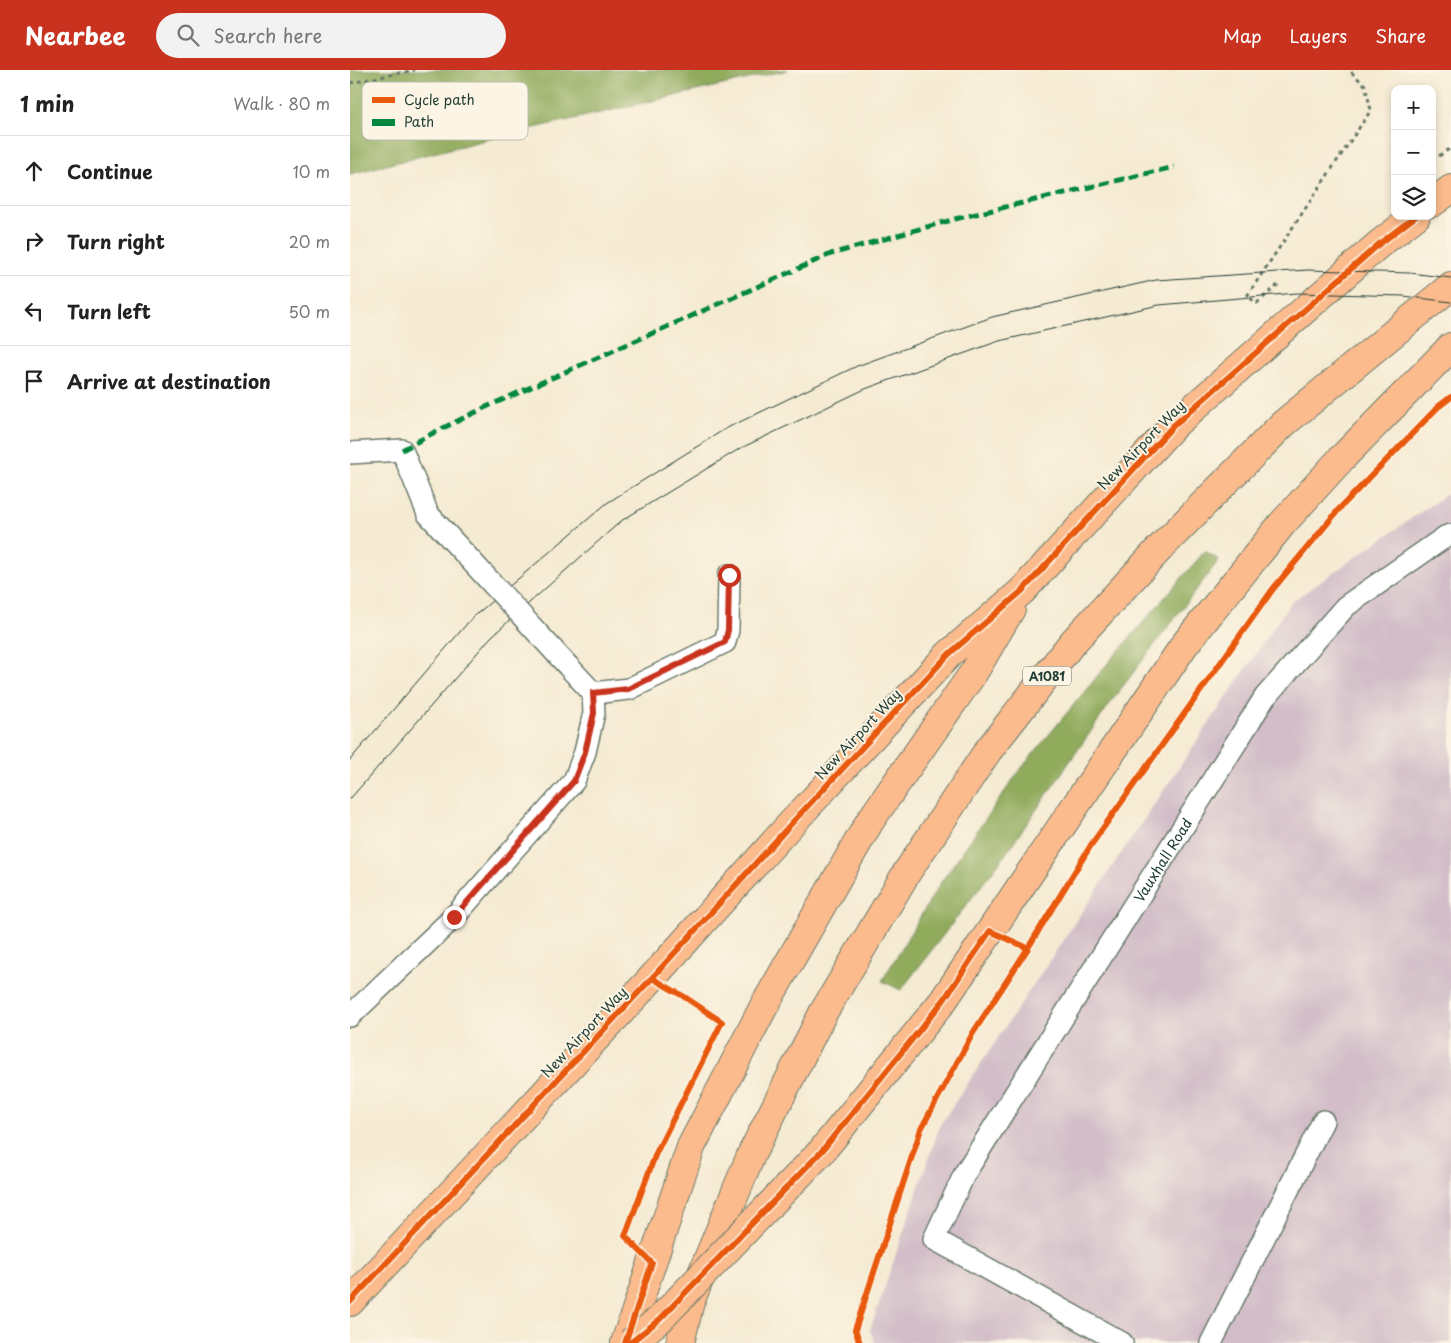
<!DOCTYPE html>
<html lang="en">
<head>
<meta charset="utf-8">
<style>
	body { margin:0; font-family:"Playpen Sans",sans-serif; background:#f2f2f2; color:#222 }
	.controls { position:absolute; right:15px; top:15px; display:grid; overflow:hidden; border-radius:10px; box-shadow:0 2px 8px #0003 }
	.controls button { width:45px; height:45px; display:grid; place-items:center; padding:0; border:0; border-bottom:1px solid #e0e0e0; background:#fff; color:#222; font:25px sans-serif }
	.stop { position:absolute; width:15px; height:15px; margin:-11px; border:4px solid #c8321e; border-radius:50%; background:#fff }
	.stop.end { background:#c8321e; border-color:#fff; box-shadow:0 1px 5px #0008 }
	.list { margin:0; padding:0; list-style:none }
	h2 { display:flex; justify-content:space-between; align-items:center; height:65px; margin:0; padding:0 20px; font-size:21px }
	h2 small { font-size:16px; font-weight:400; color:#767676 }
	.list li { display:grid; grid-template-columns:32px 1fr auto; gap:15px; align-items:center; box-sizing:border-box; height:70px; padding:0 20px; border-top:1px solid #e0e0e0 }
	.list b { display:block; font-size:19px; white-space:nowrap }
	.list em { font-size:16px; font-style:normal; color:#767676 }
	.icon { flex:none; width:28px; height:28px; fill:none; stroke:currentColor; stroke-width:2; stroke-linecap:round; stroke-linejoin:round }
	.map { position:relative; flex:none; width:1101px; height:1273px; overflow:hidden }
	header { display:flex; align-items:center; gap:30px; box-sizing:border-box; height:70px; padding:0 25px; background:#c8321e; color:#fff }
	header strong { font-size:24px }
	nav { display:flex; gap:28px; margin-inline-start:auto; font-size:18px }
	.search { width:350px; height:45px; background:#f2f2f2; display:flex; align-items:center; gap:12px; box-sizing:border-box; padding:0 18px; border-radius:28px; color:#767676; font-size:19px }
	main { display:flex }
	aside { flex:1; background:#fff }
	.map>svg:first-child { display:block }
	.industrial { fill:#d2bdc8 }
	.forest { fill:#91ab5d; stroke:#587448 }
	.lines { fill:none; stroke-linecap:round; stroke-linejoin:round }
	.service-casing { stroke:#6a7a6b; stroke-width:24 }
	.trunk-casing { stroke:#6a7a6b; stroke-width:30 }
	.path { stroke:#6a7a6b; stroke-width:3; stroke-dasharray:4 4; stroke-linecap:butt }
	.service { stroke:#fff; stroke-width:21 }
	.trunk { stroke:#fbbb8d; stroke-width:28 }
	.tram { stroke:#1f3d34; stroke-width:1 }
	.service-bridge-casing { stroke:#6a7a6b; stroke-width:24; stroke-linecap:butt }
	.trunk-bridge-casing { stroke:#6a7a6b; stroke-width:30; stroke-linecap:butt }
	.service-bridge { stroke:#fff; stroke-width:21 }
	.trunk-bridge { stroke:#fbbb8d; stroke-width:28 }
	.quiet { stroke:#00873e; stroke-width:5; stroke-dasharray:10 5; stroke-linecap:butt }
	.cycleway-casing { stroke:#fcf5e5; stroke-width:9 }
	.cycleway { stroke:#e8590c; stroke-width:6 }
	.route { stroke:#c8321e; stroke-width:6 }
	.labels { text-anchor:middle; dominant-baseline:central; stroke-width:4; stroke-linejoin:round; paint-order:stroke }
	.shield { fill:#fcf5e5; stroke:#617469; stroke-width:1 }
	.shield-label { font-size:12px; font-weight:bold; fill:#1f3d34 }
	.street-label { font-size:14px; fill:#1f3d34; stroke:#fcf5e5 }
	.key { fill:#fcf5e5; stroke:#babeb0; stroke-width:1 }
	.key-label { font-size:14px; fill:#1f3d34 }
</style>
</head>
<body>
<header>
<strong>Nearbee</strong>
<div class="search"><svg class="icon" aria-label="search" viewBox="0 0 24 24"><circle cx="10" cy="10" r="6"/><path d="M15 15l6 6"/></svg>Search here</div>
<nav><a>Map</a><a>Layers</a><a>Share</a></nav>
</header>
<main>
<aside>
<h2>1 min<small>Walk · 80 m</small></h2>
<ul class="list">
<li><svg class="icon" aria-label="ahead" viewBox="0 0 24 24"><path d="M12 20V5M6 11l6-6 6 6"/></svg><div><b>Continue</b></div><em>10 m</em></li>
<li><svg class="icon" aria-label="right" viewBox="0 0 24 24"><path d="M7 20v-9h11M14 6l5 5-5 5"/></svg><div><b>Turn right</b></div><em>20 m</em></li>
<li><svg class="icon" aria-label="left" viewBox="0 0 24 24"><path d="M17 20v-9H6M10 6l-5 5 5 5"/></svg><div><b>Turn left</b></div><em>50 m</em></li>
<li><svg class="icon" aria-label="arrive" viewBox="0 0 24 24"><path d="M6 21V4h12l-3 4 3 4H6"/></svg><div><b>Arrive at destination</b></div></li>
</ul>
</aside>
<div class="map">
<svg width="1101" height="1273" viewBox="0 0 1101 1273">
	<rect width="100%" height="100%" fill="#fcf5e5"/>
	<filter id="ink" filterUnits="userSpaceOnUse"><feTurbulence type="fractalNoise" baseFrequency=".02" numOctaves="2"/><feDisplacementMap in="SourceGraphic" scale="10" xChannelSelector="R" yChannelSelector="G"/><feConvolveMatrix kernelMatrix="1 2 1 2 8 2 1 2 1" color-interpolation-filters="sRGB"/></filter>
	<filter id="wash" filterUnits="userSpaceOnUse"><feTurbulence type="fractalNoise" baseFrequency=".0096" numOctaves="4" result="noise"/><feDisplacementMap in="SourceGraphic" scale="20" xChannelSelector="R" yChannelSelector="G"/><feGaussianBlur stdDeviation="1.12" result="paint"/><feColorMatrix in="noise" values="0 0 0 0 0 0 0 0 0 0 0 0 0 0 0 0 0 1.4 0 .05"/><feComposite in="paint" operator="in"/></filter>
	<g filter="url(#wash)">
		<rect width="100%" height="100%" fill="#f5ead2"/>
		<polygon class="industrial" points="1101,421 1101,1273 525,1273 520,1260 590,1055 770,785 941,532"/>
		<g class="forest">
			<polygon points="0,0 438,0 171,61 0,104"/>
			<polygon points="855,481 869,490 764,628 655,785 551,920 532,911 591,812 670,700 758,593"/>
		</g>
	</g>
	<g filter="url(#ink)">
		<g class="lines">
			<g class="service-casing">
				<g id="service">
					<polyline points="0,383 52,380 78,444"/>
					<polyline points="243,623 279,619 375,572 378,560 379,505"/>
					<polyline points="0,946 104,847 224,711 235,682 244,643 243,623 218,596"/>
					<path id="s1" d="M772 1273 584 1169 615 1103 915 627 996 536 1095 467 1101 465"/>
					<polyline points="861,1273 973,1051"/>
				</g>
			</g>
			<g class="trunk-casing">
				<g id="trunk">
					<polyline points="1082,133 1101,119"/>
					<polyline points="471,1082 593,931 835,574 932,454 991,389 1101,277"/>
					<polyline points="0,1232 302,908 440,755 599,584 672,521 823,356 1028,175 1066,146"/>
					<polyline points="275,1273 341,1077 413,938 520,751 624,602 661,539"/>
					<polyline points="330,1273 340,1232 402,1083 473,943 557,802 637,682 722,573 812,476 933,354 1101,216"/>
				</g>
			</g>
			<g class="path">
				<polyline points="0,13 65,0"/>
				<polyline points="1089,86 1101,78"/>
				<polyline points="928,215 907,233 897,226 1021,40 1015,15 999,0"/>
			</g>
			<use href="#service" class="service"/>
			<use href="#trunk" class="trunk"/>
			<g class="tram">
				<polyline points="0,690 121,549 257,433 375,359 507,296 642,247 806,210 958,200 1060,203 1101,208"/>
				<polyline points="0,729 141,567 271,451 389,379 515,319 649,271 809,235 947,223 1053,226 1101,232"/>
			</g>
			<g class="service-bridge-casing">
				<polyline id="service-bridge" points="78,444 218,596"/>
			</g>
			<g class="trunk-bridge-casing">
				<polyline id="trunk-bridge" points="280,1273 310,1249 471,1082"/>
			</g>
			<use href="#service-bridge" class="service-bridge"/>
			<use href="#trunk-bridge" class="trunk-bridge"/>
			<polyline class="quiet" points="52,380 83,363 134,338 481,184 605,149 824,97"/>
			<g class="cycleway-casing">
				<g id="cycleway">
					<polyline points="0,1232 302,908 440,755 599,584 672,521 823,356 1028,175 1066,146"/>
					<polyline points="275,1273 302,1193 275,1166 306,1083 372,952 333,926 302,908"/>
					<polyline points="280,1273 310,1249 471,1082 593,931 640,861 678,878"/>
					<polyline points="510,1273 505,1260 571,1059 623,963 678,878 741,775 923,519 990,438 1088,337 1101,327"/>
				</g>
			</g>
			<use href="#cycleway" class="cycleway"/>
		</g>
	</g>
	<g class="lines" filter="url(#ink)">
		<polyline class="route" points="104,847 224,711 235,682 244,643 243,623 278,619 375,572 378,560 379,505"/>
	</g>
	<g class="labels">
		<rect class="shield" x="673" y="596.5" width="48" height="19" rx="4"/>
		<g class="shield-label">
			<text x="697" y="606">A1081</text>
		</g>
		<g class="street-label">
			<text transform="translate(791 375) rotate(-46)">New Airport Way</text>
			<text transform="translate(508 664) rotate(-47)">New Airport Way</text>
			<text stroke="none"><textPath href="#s1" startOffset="658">Vauxhall Road</textPath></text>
			<text transform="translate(234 962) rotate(-47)">New Airport Way</text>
		</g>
	</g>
	<rect x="12" y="12" width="166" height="58" rx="8" class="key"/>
	<rect x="22" y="27" width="23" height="6" fill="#e8590c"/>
	<rect x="22" y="49" width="23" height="7" fill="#00873e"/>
	<g class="key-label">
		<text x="54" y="35">Cycle path</text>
		<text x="54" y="57">Path</text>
	</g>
</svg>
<div class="controls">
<button>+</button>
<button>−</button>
<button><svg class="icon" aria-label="layers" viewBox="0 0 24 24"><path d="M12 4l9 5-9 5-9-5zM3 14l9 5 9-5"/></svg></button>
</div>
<div class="stop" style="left:379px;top:505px"></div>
<div class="stop end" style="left:104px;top:847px"></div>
</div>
</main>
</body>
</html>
